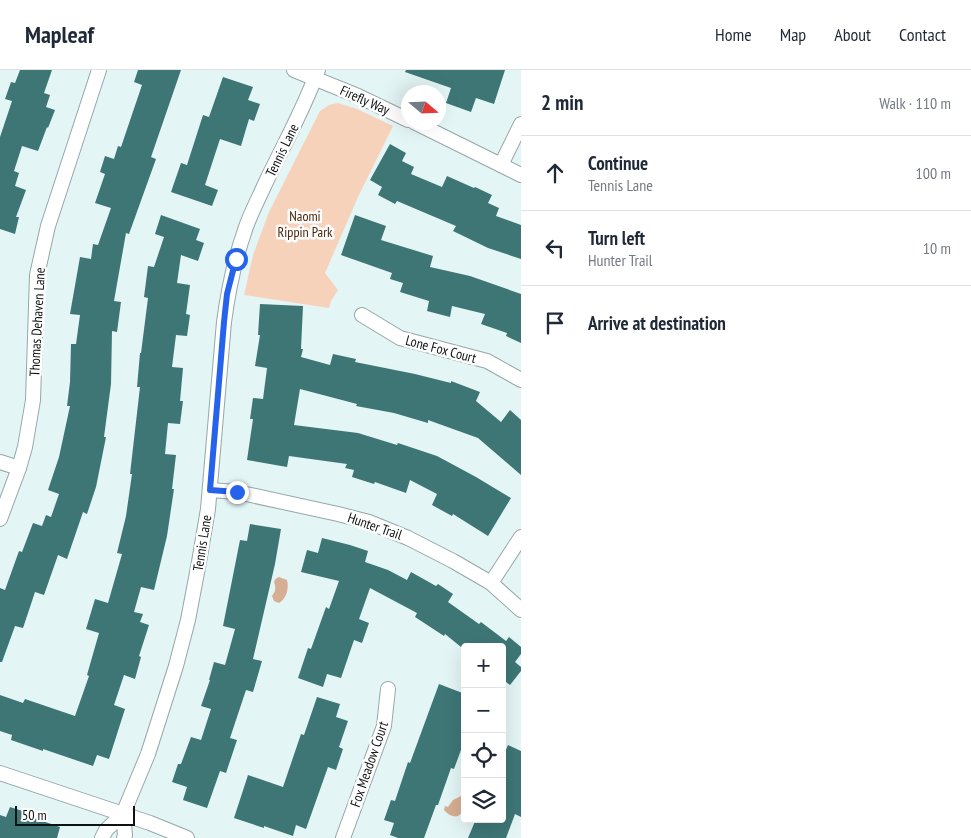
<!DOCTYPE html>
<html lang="en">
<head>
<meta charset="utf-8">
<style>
	body { margin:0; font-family:"PT Sans Narrow",sans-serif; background:#f2f2f3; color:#1f2937 }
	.controls { position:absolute; right:15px; bottom:15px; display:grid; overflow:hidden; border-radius:5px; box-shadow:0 5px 20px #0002 }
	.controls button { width:45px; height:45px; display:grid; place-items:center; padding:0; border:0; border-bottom:1px solid #e0e1e3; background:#fff; color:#1f2937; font:25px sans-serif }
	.compass { position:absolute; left:401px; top:15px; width:45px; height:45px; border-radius:50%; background:#fff; box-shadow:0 5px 20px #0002; rotate:109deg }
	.scale { position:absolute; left:15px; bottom:12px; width:120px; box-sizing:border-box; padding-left:5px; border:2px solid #0d1312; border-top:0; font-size:14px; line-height:18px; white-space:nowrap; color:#0d1312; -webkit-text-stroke:4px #fefefe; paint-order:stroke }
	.stop { position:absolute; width:15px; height:15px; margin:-11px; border:4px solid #2563eb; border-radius:50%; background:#fff }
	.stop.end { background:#2563eb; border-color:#fff; box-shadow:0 1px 5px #0008 }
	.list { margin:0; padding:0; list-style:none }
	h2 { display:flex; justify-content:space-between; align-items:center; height:65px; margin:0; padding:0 20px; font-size:21px }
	h2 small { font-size:16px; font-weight:400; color:#747a83 }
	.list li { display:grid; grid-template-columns:32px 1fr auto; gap:15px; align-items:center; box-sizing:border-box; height:75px; padding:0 20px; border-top:1px solid #e0e1e3 }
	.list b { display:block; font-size:19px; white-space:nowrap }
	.list p { margin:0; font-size:16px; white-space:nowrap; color:#747a83 }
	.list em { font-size:16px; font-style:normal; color:#747a83 }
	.icon { flex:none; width:28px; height:28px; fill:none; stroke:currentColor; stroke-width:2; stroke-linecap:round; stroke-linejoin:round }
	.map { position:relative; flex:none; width:521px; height:768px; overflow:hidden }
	header { display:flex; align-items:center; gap:30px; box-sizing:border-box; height:70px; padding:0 25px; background:#fff; border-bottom:1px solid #e0e1e3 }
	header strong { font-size:24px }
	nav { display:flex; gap:28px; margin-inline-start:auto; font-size:18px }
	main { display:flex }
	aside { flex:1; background:#fff }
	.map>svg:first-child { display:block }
	.green { fill:#f7d2bb }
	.water { fill:#d6ae93 }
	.building { fill:#3e7676 }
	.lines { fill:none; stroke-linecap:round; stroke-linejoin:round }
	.minor-casing { stroke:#97a7a7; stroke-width:16 }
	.minor { stroke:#fff; stroke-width:14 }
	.route { stroke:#2563eb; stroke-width:6 }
	.labels { text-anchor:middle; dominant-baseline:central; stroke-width:5; stroke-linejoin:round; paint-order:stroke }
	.street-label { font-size:14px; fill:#0d1312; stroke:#fefefe }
	.park-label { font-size:14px; fill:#451f00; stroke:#fefefe }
</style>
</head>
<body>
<header>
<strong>Mapleaf</strong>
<nav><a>Home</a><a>Map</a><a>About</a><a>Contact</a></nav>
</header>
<main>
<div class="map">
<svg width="521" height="768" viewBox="0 0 521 768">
	<rect width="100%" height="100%" fill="#e4f5f5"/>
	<polygon class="green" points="338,33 357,39 393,56 358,127 325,203 338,220 331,231 329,238 244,225 253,185 269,142 320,41 329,35"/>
	<g class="water">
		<path d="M279 507 287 510C289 518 287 528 279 533L274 531 272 526C273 524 275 522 275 520 277 514 270 511 279 507Z"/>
		<path d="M461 726 465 729C465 745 456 753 444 740L445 736 448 737 453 730Z"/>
	</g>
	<g class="building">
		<polygon points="20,0 52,0 44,23 50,25 46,37 55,40 48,58 47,57 38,81 22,76 14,101 19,103 15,116 26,120 16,147 19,147 15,164 0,159 0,67 12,31 5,29 11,12 15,13"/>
		<polygon points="138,0 181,0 151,87 156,89 129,164 126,163 114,231 121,232 117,262 112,261 111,314 104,367 106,367 96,417 87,444 83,442 67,489 58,485 44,525 35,522 23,558 15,556 2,592 0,592 0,518 5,520 19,481 22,482 33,453 42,456 46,445 51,447 59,424 48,420 59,387 70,336 67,336 70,312 71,274 76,274 80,245 70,244 80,187 91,189 93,174 98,175 111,138 95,133 105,104 100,102 105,86 114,89 118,76 121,77 142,15 134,12"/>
		<polygon points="406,0 505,0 494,34 476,28 471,42 446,33 451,18 405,2"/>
		<polygon points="223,7 253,17 248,30 260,34 254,51 249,49 241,76 220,69 205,115 218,120 212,136 171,122 181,93 187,95 203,45 209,47"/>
		<polygon points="390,74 406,83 402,91 414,97 411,104 442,117 447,106 474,118 475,117 492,125 488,133 499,138 496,146 521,155 521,189 488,178 453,161 456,156 397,131 395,134 378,125 382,117 370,110"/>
		<polygon points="161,145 200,159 196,170 204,173 198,191 181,185 177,213 190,215 186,244 190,245 187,266 176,265 172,297 183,298 180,331 183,331 180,354 168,353 165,384 176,385 172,419 174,419 167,466 154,520 141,517 134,542 143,544 140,552 149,555 139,586 141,587 135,609 124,605 114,635 125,639 109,689 97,685 93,696 43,679 43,681 11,670 12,665 0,661 0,625 23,633 25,629 75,646 89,606 87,605 99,563 86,559 95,529 108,533 122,484 117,483 126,446 132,404 130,404 140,317 137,317 140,283 141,283 148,228 144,227 148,196 154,197 164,167 155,164"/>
		<polygon points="355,145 386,156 381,170 433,186 430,197 470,206 521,224 521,273 506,266 507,263 481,254 485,244 452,236 450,247 427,241 429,231 400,222 403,213 390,209 392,203 341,185"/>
		<polygon points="260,234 303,236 301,279 303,279 301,287 330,295 333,284 356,289 355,292 415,304 451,313 451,311 480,322 476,331 501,352 510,340 521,350 521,405 478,368 428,350 428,353 394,343 356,336 357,334 300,319 294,355 358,363 397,375 398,373 437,386 476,407 511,428 488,466 453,444 452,446 432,435 437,424 410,410 406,423 375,412 374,414 352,407 354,400 345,398 347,394 289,386 287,397 247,390 253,349 250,349 253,328 263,329 267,298 255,296 260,265 258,265"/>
		<polygon points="250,454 281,459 275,494 253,589 262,591 253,622 246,620 230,668 237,670 226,703 220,701 207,738 183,730 187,717 172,712 178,694 181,694 191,667 201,670 211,639 201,636 210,610 209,610 214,592 225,595 235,559 223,556 240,470 247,471"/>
		<polygon points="322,468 350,475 368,481 365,492 388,500 407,510 411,502 436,516 438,514 453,524 448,532 479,554 481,552 506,571 509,567 521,577 521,584 515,592 521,597 521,601 510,615 502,609 502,577 461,577 445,564 444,566 415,547 417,543 370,518 359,549 369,553 362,573 354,570 341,608 327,604 323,617 298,608 308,578 311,579 326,537 329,539 339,511 301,502 307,480 318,483"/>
		<polygon points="439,614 465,624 465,669 454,699 451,698 438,735 436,735 424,768 398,768 390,765 394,753 384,750 391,730 395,731 408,692 410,693"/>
		<polygon points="317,627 340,634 336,647 348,651 339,677 343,679 336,700 328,697 306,759 296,755 293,766 264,756 264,758 234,748 248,705 283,717 301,664 304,665"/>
		<polygon points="508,675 521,681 521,747 515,744 506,768 468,768 476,749 502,749 502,689"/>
		<polygon points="10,737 32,744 31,747 60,757 57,768 0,768 0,745 6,747"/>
	</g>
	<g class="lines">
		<g class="minor-casing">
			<g id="minor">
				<polyline points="294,0 358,26 408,50"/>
				<polyline points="414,52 521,105"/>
				<polyline points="501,95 521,54"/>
				<polyline points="362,245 400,268 487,291 521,310"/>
				<polyline points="0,392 19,398"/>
				<polyline points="210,420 237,422 338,444 369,452 408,468 453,491 491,513 521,540"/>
				<polyline points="0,449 19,398 25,377 33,330 37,205 48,156 99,0"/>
				<polyline points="491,513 521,467"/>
				<polyline points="0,703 150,753 187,768"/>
				<polyline points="102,768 106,760 123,744"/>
				<path d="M124 768 125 765 123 744 148 684 176 596 188 550 199 492 208 439 224 252C228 222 234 192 244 163 249 146 258 130 265 114 283 76 304 39 318 0"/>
				<polyline points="343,768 384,656 388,619"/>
			</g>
		</g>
		<use href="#minor" class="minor"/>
	</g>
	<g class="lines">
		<polyline class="route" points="236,189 227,224 224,252 210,420 237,422"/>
	</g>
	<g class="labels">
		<g class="street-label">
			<text transform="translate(365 30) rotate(24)">Firefly Way</text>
			<text transform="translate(282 80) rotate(-64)">Tennis Lane</text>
			<text transform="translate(37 252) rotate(-87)">Thomas Dehaven Lane</text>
			<text transform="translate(441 279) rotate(15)">Lone Fox Court</text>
			<text transform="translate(375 456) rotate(19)">Hunter Trail</text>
			<text transform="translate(202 473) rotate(-81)">Tennis Lane</text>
			<text transform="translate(369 694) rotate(-71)">Fox Meadow Court</text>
		</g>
		<g class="park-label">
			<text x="305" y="146">Naomi<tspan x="305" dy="16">Rippin Park</tspan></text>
		</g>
	</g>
</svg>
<div class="controls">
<button>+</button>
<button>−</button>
<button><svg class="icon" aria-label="locate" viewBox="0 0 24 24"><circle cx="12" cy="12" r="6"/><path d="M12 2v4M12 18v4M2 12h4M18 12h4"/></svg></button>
<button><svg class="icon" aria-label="layers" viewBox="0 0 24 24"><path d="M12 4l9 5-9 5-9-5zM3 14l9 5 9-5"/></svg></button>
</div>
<svg class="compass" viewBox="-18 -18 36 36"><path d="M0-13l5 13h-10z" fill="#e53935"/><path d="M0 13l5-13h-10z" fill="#747a83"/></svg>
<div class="scale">50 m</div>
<div class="stop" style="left:236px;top:189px"></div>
<div class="stop end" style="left:237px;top:422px"></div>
</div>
<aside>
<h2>2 min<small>Walk · 110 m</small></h2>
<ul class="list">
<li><svg class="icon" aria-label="ahead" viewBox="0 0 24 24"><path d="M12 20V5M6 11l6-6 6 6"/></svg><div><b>Continue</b><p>Tennis Lane</p></div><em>100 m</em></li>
<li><svg class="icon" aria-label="left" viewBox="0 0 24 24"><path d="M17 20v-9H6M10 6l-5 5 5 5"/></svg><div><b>Turn left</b><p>Hunter Trail</p></div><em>10 m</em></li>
<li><svg class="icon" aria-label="arrive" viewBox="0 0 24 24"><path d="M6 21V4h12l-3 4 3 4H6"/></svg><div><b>Arrive at destination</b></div></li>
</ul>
</aside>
</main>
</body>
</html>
